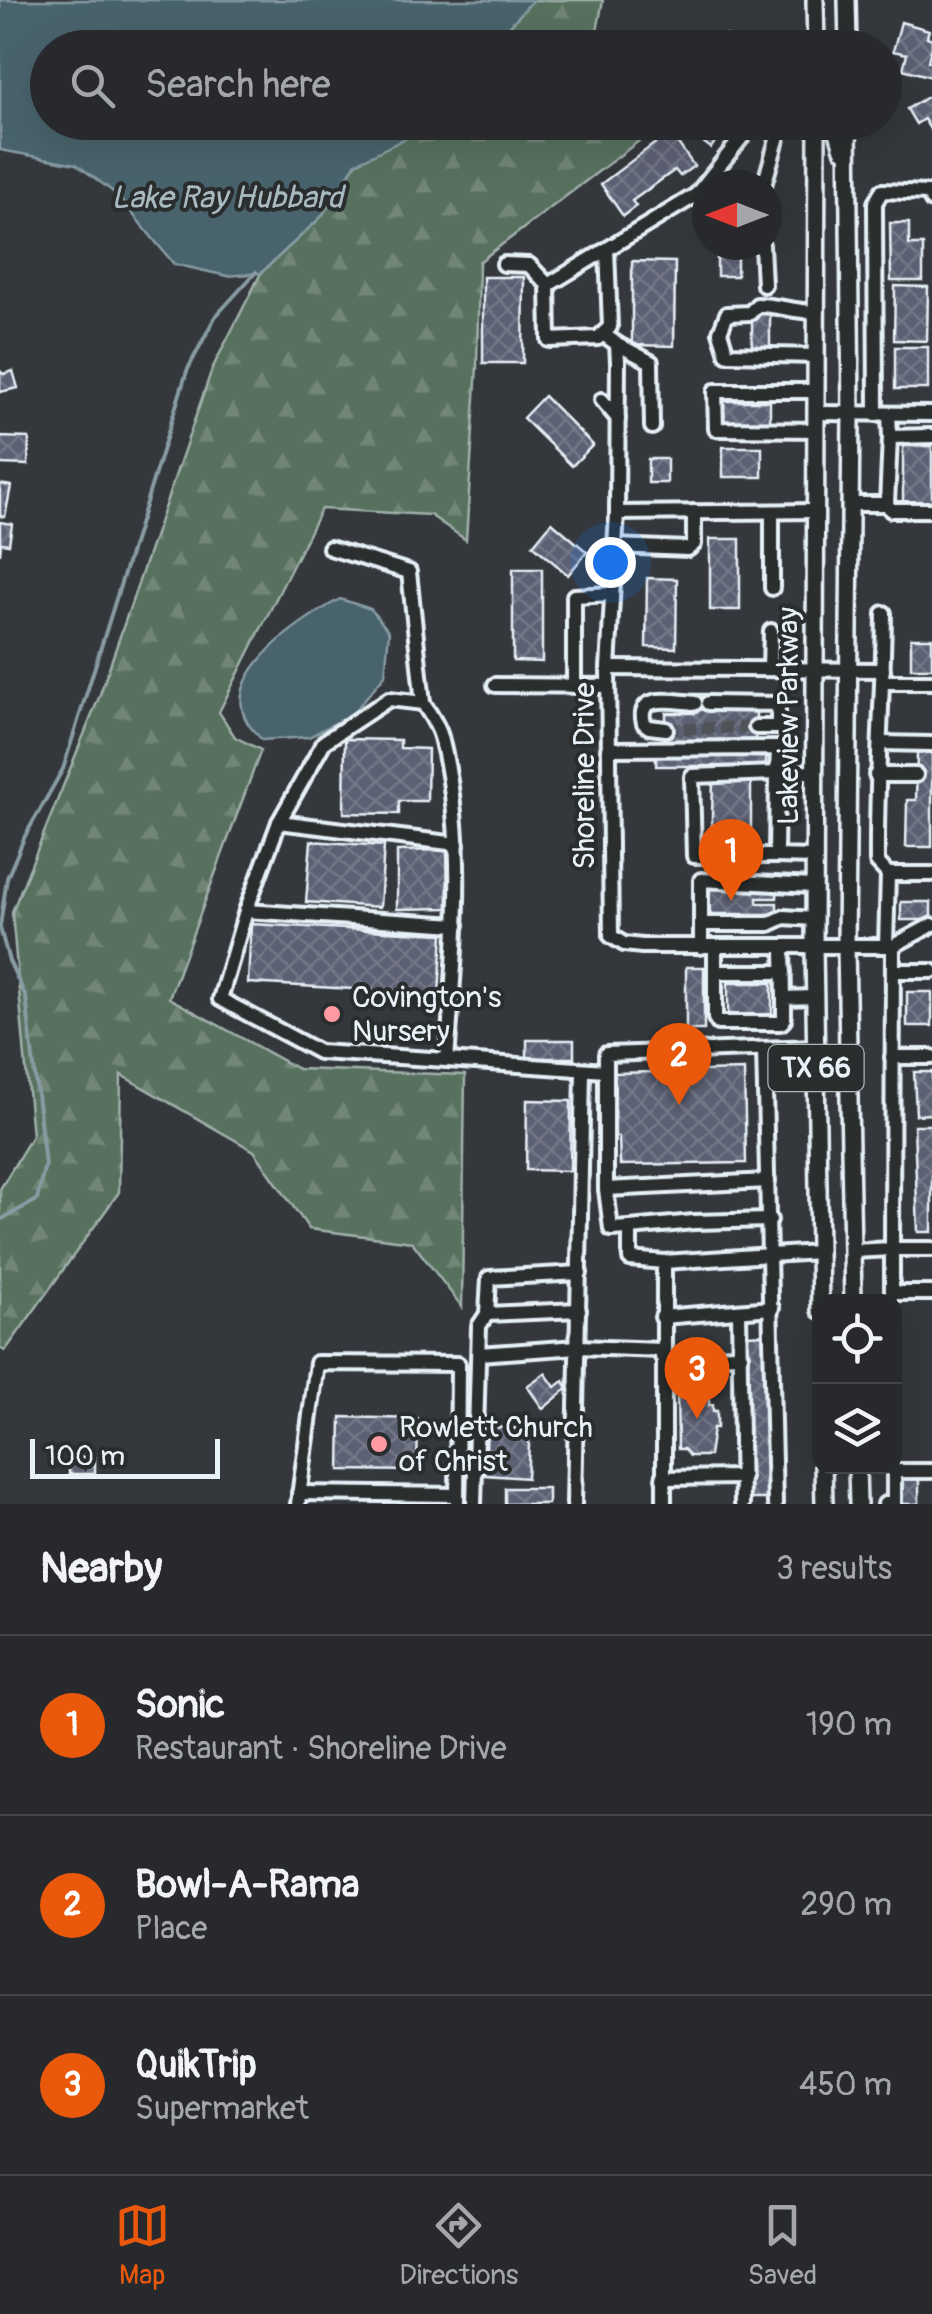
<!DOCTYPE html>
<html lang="en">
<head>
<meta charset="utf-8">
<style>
	body { margin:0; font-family:Pangolin,sans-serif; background:#333539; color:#f1f3f6 }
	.controls { position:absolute; right:30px; bottom:30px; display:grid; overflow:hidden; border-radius:20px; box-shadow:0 10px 40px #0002 }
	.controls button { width:90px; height:90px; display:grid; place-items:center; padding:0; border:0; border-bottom:2px solid #434549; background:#27292d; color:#f1f3f6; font:50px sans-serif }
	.compass { position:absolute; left:692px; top:170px; width:90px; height:90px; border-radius:50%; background:#27292d; box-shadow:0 10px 40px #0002; rotate:270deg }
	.scale { position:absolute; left:30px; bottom:25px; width:190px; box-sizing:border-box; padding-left:10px; border:5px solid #e8f1f8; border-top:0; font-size:28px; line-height:35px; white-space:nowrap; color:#e8f1f8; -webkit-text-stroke:8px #2a2d2e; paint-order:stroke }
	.you { position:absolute; left:610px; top:562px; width:35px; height:35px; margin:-25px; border:8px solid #fff; border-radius:50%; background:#1a73e8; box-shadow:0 0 0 15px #1a73e833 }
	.badge { display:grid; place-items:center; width:65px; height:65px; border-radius:50%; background:#ea580c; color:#fff; font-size:32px; font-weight:700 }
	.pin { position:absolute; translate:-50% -82px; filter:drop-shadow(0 2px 5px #0008) }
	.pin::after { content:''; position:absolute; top:52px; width:35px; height:30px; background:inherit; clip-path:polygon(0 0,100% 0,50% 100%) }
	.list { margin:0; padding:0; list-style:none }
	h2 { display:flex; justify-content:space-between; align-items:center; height:130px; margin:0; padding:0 40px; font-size:42px }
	h2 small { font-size:32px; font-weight:400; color:#a4a6aa }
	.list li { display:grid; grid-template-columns:65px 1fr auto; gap:30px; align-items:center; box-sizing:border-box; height:180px; padding:0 40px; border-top:2px solid #434549 }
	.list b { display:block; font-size:38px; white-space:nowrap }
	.list p { margin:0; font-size:32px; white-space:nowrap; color:#a4a6aa }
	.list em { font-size:32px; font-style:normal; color:#a4a6aa }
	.icon { flex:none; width:55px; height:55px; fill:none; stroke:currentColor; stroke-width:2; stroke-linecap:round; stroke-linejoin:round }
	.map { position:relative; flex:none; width:932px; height:1504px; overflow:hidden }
	.search { position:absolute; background:#27292d; box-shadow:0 10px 40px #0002; left:30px; right:30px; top:30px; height:110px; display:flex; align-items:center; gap:25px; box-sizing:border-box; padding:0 35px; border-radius:55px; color:#a4a6aa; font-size:38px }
	.sheet { height:670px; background:#27292d }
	nav { display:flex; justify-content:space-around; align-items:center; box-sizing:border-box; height:140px; border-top:2px solid #434549; background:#27292d; font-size:28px; color:#a4a6aa }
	nav a { display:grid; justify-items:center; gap:5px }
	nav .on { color:#ea580c }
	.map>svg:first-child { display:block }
	.forest { fill:url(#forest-firs); stroke:#a0b1ab; stroke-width:2.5 }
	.water { fill:#48646c; stroke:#889ca4; stroke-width:2.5 }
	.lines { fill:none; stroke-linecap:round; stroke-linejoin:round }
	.stream { stroke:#889ca4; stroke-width:4 }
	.building { fill:url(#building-cross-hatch); stroke:#e8f1f8; stroke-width:2.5 }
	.minor-tunnel { stroke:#4f5358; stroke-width:12; stroke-dasharray:12 6; stroke-linecap:butt }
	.minor-casing { stroke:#e8f1f8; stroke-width:20 }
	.major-casing { stroke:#e8f1f8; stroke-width:22 }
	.minor { stroke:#2a2d2e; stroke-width:12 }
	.major { stroke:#2a2d2e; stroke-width:15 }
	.poi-dot { fill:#ff9aa2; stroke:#2a2d2e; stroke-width:4 }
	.labels { text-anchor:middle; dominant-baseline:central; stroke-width:8; stroke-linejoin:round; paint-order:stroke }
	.shield { fill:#2a2d2e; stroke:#afb6bb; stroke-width:2.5 }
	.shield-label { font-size:28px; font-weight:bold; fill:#e8f1f8 }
	.street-label { font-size:30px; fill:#e8f1f8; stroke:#2a2d2e }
	.poi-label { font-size:30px; fill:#e8f1f8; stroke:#2a2d2e; text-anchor:start }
	.water-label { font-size:32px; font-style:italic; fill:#a8b9c0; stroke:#2a2d2e }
</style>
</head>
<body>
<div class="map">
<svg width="932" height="1504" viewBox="0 0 932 1504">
	<defs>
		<pattern id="forest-firs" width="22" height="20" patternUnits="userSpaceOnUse" patternTransform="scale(2.5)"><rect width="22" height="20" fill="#59715e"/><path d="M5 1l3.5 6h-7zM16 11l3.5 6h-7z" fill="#718676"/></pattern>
		<pattern id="building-cross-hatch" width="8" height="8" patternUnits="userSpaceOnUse" patternTransform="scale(2.5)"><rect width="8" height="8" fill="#5c6073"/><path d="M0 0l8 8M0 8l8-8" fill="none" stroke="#737788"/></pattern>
	</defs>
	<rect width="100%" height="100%" fill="#34373c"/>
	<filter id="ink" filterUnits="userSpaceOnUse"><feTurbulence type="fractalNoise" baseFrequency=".01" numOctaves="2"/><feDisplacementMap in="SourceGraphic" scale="20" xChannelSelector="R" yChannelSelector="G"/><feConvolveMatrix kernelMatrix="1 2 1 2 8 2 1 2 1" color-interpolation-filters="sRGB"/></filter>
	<g filter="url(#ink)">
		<g class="forest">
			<polygon points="533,0 603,0 594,47 490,48"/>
			<polygon points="421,123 654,123 640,140 479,262 477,366 466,540 430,515 321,509 219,712 235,737 261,750 169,998 298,1069 465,1075 462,1307 412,1242 309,1229 254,1151 121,1075 119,1192 5,1351 0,1348 0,1189 32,1136 12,912 98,700 212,369 261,273 321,217 356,163 406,138"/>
		</g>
		<g class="water">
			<polygon points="0,0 533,0 490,47 48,48 48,122 421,123 406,138 356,163 321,217 261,273 227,276 174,264 116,194 76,164 0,150"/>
			<path d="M340 599 371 609 389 632 385 675 353 713 309 737 262 740C257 734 250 728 247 722 219 672 305 618 340 599Z"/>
		</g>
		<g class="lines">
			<g class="stream">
				<polyline points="0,926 7,878 25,836 63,769 187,371 215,317 256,272"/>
				<polyline points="0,928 9,961 26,997 45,1164 37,1200 0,1220"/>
			</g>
		</g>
		<g class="building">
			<polygon points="901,22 929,30 927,37 932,39 932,46 928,61 932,62 932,77 903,69 907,54 893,51"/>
			<polygon points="932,94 932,130 931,131 924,119 916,124 907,109"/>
			<polygon points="676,122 728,122 711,148"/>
			<polygon points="670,132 694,166 680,176 675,170 632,201 636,206 623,216 601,184"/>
			<polygon points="890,223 909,223 909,245 923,245 923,281 891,281"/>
			<rect x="717" y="245" width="20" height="31"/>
			<polygon points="632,261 675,262 674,346 632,345"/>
			<polygon points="483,277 524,277 523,363 483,363"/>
			<polygon points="895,286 928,287 927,341 894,340"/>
			<rect x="752" y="313" width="18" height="34"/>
			<rect x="895" y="347" width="33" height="42"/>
			<polygon points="0,371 3,374 13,371 18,388 0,392"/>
			<polygon points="544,396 593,445 572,466 523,418"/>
			<rect x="724" y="401" width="46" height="24"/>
			<polygon points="0,437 29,438 28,465 0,464"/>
			<rect x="903" y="446" width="29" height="62"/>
			<rect x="723" y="447" width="39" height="30"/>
			<rect x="648" y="459" width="19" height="24"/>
			<polygon points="0,484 11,486 5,517 0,516"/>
			<polygon points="0,522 12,524 9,544 1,543 0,554"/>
			<polygon points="552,522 587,552 568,575 533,545"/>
			<rect x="710" y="539" width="30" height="71"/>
			<polygon points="513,569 542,569 542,662 513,661"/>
			<polygon points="647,578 677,579 676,648 646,647"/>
			<rect x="911" y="638" width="21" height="30"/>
			<polygon points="695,694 708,694 708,711 756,711 756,740 666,740 666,713 695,713"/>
			<polygon points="345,739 400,740 400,748 428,749 427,801 399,801 399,814 344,813"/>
			<polygon points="917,752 932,753 932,847 906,847 907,800 916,800"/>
			<polygon points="656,756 766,757 766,766 656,766"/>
			<polygon points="713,781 751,781 751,847 711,847"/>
			<polygon points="311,841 384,846 380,907 306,902"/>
			<polygon points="447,850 448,908 397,909 397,851"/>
			<polygon points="705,886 778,886 777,898 757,898 757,903 777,903 777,914 705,914"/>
			<rect x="901" y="902" width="30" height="18"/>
			<polygon points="251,924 443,934 439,994 248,983"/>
			<rect x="686" y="967" width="18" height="63"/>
			<rect x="728" y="983" width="44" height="36"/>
			<rect x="907" y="992" width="25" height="34"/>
			<rect x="527" y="1040" width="47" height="18"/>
			<polygon points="744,1070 746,1163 620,1165 619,1137 615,1137 614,1073"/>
			<polygon points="914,1072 932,1072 932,1114 916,1115"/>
			<polygon points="527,1100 571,1101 570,1171 526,1170"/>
			<polygon points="914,1125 932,1125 932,1232 918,1232"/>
			<polygon points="766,1334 768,1499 749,1499 747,1335"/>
			<polygon points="545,1373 555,1387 564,1381 568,1388 543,1409 527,1386"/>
			<polygon points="704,1382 709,1386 709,1405 713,1405 713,1411 717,1411 717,1428 713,1428 709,1456 690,1456 684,1449 678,1449 677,1390 688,1383"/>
			<polygon points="341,1417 418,1419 417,1471 340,1470"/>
			<polygon points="487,1427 530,1429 527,1478 485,1475"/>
			<rect x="69" y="1457" width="26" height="17"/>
			<rect x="902" y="1473" width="17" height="31"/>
			<rect x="505" y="1488" width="43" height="16"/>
		</g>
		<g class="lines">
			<polyline class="minor-tunnel" points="666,729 756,727"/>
			<g class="minor-casing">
				<g id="minor">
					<polyline points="726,44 730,48"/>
					<polyline points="764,185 782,122"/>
					<polyline points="762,245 764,285"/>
					<polyline points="607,249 610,327 598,338 549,340 548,285 696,195 754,122"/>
					<polyline points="504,264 529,265 548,285"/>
					<path d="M817 312C794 312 778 305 757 305L750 313 727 314 720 332 727 354 817 356"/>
					<polyline points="603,334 617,344 618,362 617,513 608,668 611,936 624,944 642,946 893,946 892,1249 852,1251"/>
					<polyline points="617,344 651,362 652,427"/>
					<polyline points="602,400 618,419"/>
					<polyline points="817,413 932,414"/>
					<polyline points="876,414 875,203 882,191 928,193 932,201"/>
					<polyline points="889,414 890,437 932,436"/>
					<polyline points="817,430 716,429 715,391 817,391"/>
					<polyline points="849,504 887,504 890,437"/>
					<polyline points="887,504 891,510 932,510"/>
					<polyline points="617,513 816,511"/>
					<polyline points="615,546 688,549 694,544 694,512"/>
					<polyline points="330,548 409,572 423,703"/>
					<polyline points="772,588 772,512"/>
					<path d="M884 613C883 696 876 779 877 862L888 874 886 946"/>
					<polyline points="608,668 883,670"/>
					<polyline points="770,669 771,631"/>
					<polyline points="883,682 932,682"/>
					<polyline points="495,685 608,686"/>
					<polyline points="574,686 574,596 611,594"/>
					<polyline points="708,703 778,704 778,727 756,727"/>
					<path d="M666 729 649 727 644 723C635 692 676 702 695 703"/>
					<polyline points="880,743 932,744"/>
					<polyline points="608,749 778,748 777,773 814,772"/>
					<polyline points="876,775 916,775"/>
					<polyline points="279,822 457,844"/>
					<polyline points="776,856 694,856 692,776 777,773 776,856 814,857"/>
					<polyline points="888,874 932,874"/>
					<polyline points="246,911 220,999 319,1052 447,1060"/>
					<polyline points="701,924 769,924 784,917 814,919"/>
					<path d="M457 925 246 911 279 822 324 742 389 699 423 703C429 713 438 725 441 737 468 842 455 953 447 1060L606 1071"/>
					<polyline points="893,946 932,925"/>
					<polyline points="701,947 701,880 814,886"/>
					<polyline points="715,947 715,1018 718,1023 781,1023 784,1020 784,998 815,997"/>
					<polyline points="783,947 784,998"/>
					<polyline points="893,971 932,971"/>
					<polyline points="715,972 784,972"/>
					<polyline points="764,1049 775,1504"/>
					<polyline points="892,1057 932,1057"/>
					<polyline points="606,1189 768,1181"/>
					<polyline points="630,1228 694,1222 770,1220"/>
					<polyline points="932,1249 892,1249 892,1293 932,1293"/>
					<polyline points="664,1262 818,1252"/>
					<polyline points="739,1311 742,1504"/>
					<polyline points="487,1314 579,1310"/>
					<polyline points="662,1317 772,1308"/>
					<polyline points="479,1354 578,1347 662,1350"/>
					<polyline points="662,1357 741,1355"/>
					<polyline points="663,1478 743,1477"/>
					<polyline points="299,1493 457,1495"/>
					<polyline points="298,1504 317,1363 458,1364 457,1504"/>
					<polyline points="474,1504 479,1326 487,1314 489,1278 580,1273"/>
					<polyline points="574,1504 583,1072"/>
					<polyline points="664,1504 664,1262 630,1259 630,1228 611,1229 606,1189 606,1054 815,1047"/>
					<polyline points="885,1504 894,1504 894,1471 932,1471"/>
				</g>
			</g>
			<g class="major-casing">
				<g id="major">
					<polyline points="815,0 816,48"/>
					<polyline points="847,0 848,48"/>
					<polyline points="817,122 814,947 820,1310"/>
					<polyline points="835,122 843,149"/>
					<polyline points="848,122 851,414 846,947 853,1302"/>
					<polyline points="823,1466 824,1504"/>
					<polyline points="857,1466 858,1504"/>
				</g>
			</g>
			<use href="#minor" class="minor"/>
			<use href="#major" class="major"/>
		</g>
	</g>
	<g class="poi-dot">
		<circle cx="332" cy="1014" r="10"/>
		<circle cx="379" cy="1444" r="10"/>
	</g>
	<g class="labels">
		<rect class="shield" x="768.5" y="1045" width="95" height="46" rx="8"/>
		<g class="shield-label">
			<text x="816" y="1068">TX 66</text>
		</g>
		<g class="street-label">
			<text transform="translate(788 716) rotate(-90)">Lakeview Parkway</text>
			<text transform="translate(584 776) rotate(-90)">Shoreline Drive</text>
		</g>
		<g class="poi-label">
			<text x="352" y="997">Covington's<tspan x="352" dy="34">Nursery</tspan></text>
			<text x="399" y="1427">Rowlett Church<tspan x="399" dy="34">of Christ</tspan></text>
		</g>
		<g class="water-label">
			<text x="227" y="198">Lake Ray Hubbard</text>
		</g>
	</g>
</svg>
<div class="controls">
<button><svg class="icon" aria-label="locate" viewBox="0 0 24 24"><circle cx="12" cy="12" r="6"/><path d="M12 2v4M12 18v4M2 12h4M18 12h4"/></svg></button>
<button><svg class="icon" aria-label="layers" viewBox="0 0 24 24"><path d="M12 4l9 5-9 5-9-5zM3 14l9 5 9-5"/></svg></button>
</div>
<svg class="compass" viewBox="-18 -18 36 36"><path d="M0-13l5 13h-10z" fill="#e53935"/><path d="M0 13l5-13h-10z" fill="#a4a6aa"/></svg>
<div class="scale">100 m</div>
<div class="you"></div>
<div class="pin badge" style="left:731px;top:901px">1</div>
<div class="pin badge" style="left:679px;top:1105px">2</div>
<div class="pin badge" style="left:697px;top:1419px">3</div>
<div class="search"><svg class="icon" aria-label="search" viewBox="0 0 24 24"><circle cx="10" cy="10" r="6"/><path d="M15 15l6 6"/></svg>Search here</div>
</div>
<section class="sheet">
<h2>Nearby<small>3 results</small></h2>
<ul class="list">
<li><span class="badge">1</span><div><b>Sonic</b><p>Restaurant · Shoreline Drive</p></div><em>190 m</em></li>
<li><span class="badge">2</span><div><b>Bowl-A-Rama</b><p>Place</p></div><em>290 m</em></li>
<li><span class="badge">3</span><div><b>QuikTrip</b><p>Supermarket</p></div><em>450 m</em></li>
</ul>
</section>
<nav>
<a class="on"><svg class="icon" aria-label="map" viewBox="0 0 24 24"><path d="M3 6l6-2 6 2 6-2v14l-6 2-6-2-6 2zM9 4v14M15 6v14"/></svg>Map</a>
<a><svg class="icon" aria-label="directions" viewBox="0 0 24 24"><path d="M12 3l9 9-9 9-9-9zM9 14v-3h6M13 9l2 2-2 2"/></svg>Directions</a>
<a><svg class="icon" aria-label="saved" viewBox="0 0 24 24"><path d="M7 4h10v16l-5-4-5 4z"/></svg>Saved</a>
</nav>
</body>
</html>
